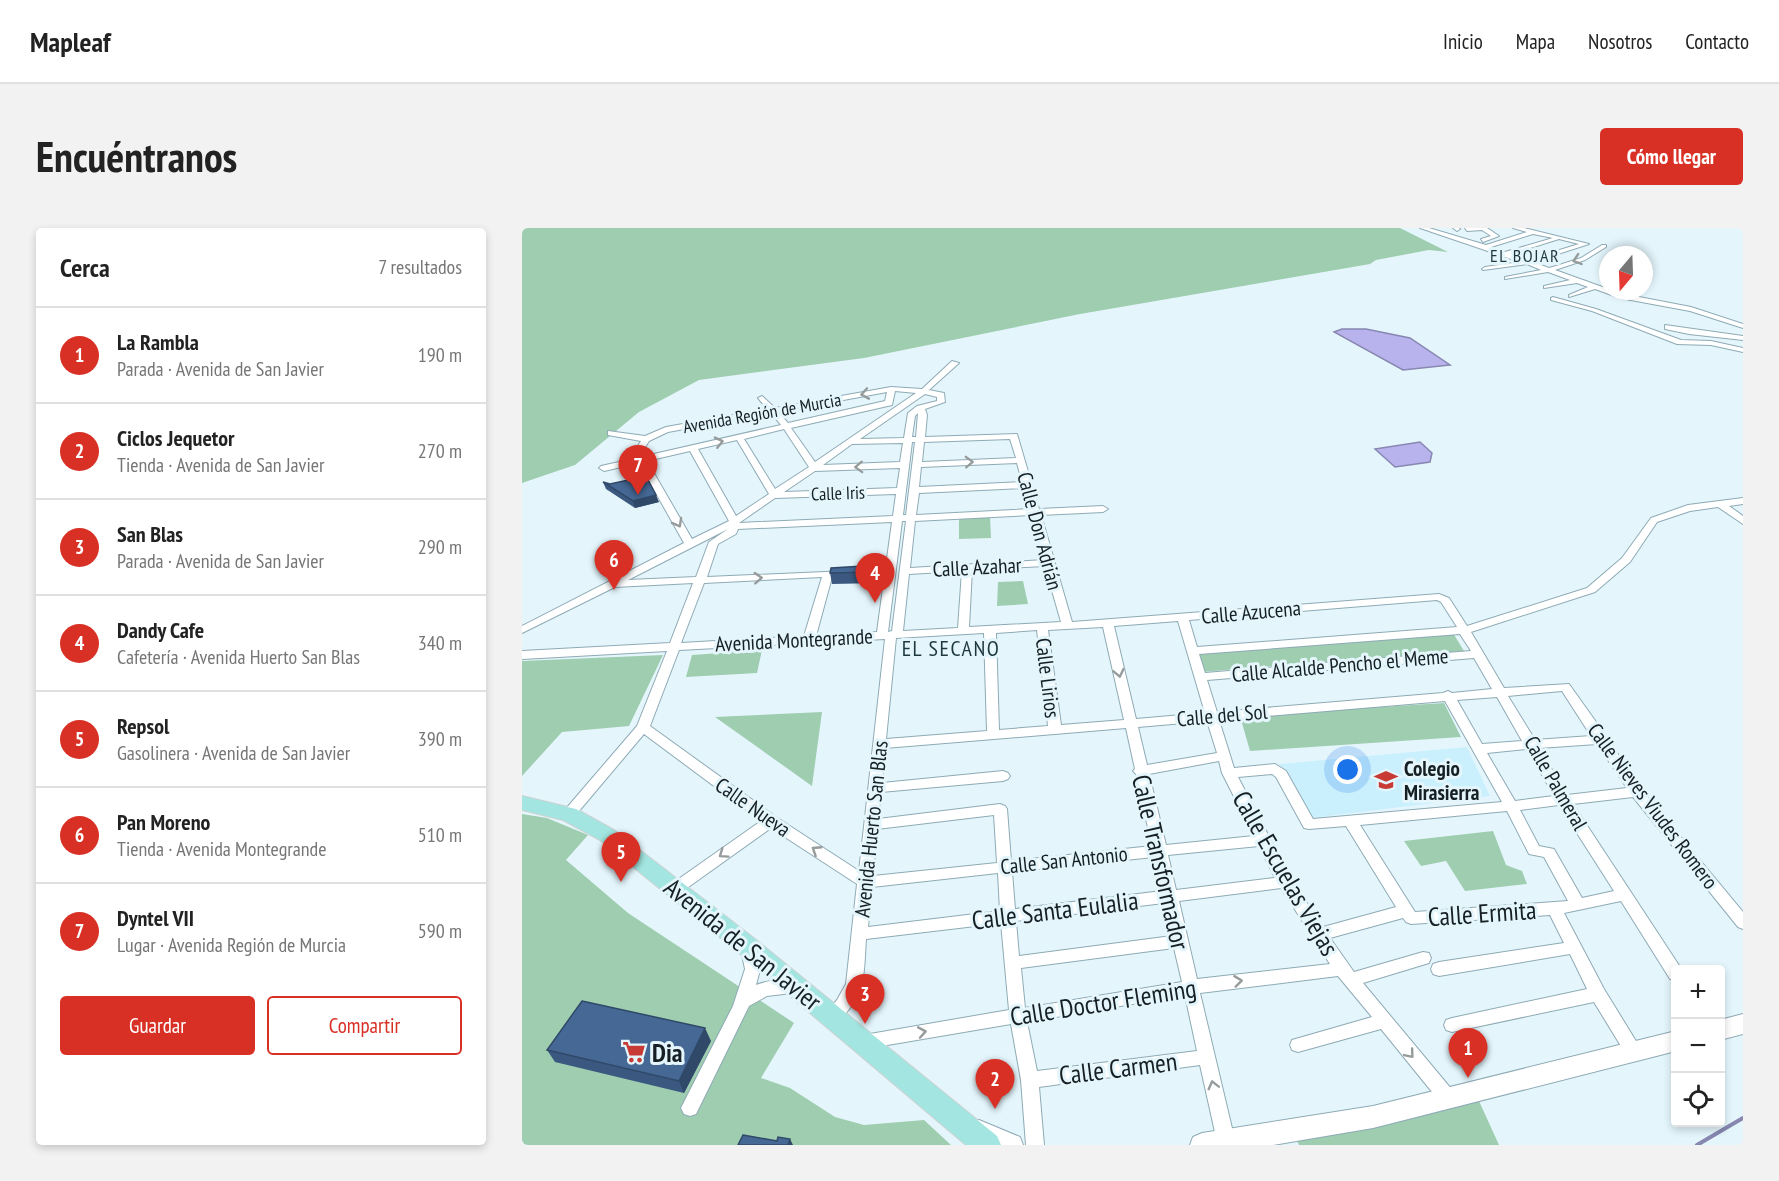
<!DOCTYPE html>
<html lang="es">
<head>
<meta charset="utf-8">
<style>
	body { margin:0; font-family:"PT Sans Narrow",sans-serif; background:#f2f2f2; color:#222 }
	.controls { position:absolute; right:18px; bottom:18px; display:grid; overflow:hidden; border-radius:6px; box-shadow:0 3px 9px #0003 }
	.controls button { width:54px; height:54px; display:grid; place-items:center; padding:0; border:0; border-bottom:2px solid #e0e0e0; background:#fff; color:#222; font:30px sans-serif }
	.compass { position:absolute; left:1077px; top:18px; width:54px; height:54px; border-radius:50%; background:#fff; box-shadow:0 3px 9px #0003; rotate:199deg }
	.you { position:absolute; left:826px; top:542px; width:21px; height:21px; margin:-15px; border:4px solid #fff; border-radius:50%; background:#1a73e8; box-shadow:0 0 0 9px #1a73e833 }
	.badge { display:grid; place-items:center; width:39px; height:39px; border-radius:50%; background:#d93025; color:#fff; font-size:20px; font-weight:700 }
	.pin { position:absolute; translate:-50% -50px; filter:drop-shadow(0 2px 3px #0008) }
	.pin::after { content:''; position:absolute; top:32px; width:21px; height:18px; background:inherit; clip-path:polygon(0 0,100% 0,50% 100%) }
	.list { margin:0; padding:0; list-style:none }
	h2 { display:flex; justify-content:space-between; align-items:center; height:78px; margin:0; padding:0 24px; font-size:26px }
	h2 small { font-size:20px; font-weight:400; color:#767676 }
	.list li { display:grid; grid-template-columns:39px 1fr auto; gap:18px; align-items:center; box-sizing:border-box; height:96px; padding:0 24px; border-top:2px solid #e0e0e0 }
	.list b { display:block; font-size:22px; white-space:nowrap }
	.list p { margin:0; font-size:20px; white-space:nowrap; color:#767676 }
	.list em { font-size:20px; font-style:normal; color:#767676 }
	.actions { display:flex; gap:12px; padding:18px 24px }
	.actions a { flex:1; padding:14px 0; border:2px solid #d93025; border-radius:6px; text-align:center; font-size:21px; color:#d93025 }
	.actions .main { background:#d93025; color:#fff }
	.icon { flex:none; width:33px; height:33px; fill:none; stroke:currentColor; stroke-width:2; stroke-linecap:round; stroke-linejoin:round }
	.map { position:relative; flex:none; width:1221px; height:917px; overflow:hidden; border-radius:6px }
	header { display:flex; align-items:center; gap:36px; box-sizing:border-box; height:84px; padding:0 30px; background:#fff; border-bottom:2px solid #e0e0e0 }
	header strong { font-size:28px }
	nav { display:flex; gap:33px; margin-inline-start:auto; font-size:21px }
	.intro { display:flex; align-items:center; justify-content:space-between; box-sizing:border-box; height:144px; padding:0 36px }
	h1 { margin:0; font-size:42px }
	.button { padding:15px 27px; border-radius:6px; background:#d93025; color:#fff; font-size:21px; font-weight:700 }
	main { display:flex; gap:36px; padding:0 36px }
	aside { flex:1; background:#fff; border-radius:6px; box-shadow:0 3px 9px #0003 }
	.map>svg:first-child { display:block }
	.built { fill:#caf0fe }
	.green { fill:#9fcdb0 }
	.water { fill:#b8b3ed; stroke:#8787b1; stroke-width:1.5 }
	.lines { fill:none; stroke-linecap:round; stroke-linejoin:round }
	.stream { stroke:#8787b1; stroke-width:4 }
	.street-casing { stroke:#8eaab5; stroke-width:2 }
	.secondary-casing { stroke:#8eaab5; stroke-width:2 }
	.primary-casing { stroke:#d0d2d3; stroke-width:2 }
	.street { fill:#fff; fill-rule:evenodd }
	.secondary { fill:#fff; fill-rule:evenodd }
	.primary { fill:#a3e5e0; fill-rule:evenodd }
	.wall { fill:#3b5980 }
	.shaded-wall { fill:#304968 }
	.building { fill:#456895; stroke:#304968; stroke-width:1.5 }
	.oneway { stroke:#969b9c }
	.labels { text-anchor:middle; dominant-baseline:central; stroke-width:6; stroke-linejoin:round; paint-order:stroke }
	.far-neighbourhood-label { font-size:18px; letter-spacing:1.5px; fill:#1f3840; stroke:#e4f6fc }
	.far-street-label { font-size:18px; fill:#162024; stroke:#e4f6fc }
	.street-label { font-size:21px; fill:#162024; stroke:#e4f6fc }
	.poi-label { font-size:21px; font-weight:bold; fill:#162024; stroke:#e4f6fc; text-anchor:start }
	.neighbourhood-label { font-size:22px; letter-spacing:1.5px; fill:#1f3840; stroke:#e4f6fc }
	.near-street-label { font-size:26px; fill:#162024; stroke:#e4f6fc }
	.near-poi-label { font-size:26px; font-weight:bold; fill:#162024; stroke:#e4f6fc; text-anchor:start }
</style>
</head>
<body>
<header>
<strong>Mapleaf</strong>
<nav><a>Inicio</a><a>Mapa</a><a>Nosotros</a><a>Contacto</a></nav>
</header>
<div class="intro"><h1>Encuéntranos</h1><a class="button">Cómo llegar</a></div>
<main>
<aside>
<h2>Cerca<small>7 resultados</small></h2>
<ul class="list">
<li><span class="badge">1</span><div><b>La Rambla</b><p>Parada · Avenida de San Javier</p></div><em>190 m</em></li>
<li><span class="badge">2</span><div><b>Ciclos Jequetor</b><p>Tienda · Avenida de San Javier</p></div><em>270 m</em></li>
<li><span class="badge">3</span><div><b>San Blas</b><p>Parada · Avenida de San Javier</p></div><em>290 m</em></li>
<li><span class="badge">4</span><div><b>Dandy Cafe</b><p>Cafetería · Avenida Huerto San Blas</p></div><em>340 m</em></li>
<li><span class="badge">5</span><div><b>Repsol</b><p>Gasolinera · Avenida de San Javier</p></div><em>390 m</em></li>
<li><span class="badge">6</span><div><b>Pan Moreno</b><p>Tienda · Avenida Montegrande</p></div><em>510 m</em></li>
<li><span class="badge">7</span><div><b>Dyntel VII</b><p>Lugar · Avenida Región de Murcia</p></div><em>590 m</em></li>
</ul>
<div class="actions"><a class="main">Guardar</a><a>Compartir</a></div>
</aside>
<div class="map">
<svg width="1221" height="917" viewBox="0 0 1221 917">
	<rect width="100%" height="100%" fill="#e4f6fc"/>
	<polygon class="built" points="945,519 968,568 790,590 757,536"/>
	<g class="green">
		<polygon points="0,0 878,0 926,24 907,22 854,32 848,36 558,86 342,130 177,152 117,184 53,237 0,255"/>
		<polygon points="468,288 469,310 437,311 437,289"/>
		<polygon points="501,353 506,376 475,378 476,354"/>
		<polygon points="931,405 942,423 679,444 674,425"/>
		<polygon points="240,422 235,445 164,449 170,427"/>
		<polygon points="141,427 107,498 40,504 0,548 0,433"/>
		<polygon points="922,475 939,509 728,523 718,488"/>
		<polygon points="300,484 290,558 193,489"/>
		<polygon points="0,586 25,590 66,607 44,632 106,685 272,795 239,850 268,860 313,889 342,897 402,892 429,917 0,917"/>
		<polygon points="971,603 984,637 1000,643 1005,656 943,663 924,633 899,638 882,613"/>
		<polygon points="952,862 977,917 777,917 771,904"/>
	</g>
	<g class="water">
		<polygon points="820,101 844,101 888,110 928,137 881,142 812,104"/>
		<polygon points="898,214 910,225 908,234 873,239 853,221"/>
	</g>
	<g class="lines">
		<polyline class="stream" points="1175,917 1221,890"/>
		<g class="street-casing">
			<g id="street">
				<path d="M898 0H907L964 17 1005 4 991 0H1002L1067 16 1011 34 1027 40 1034 38 1059 30 1080 17H1084V19L1063 32 1033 42 1086 61V63L1169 79 1221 96V100L1168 83 1098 70 1073 61 1047 69V67L1066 59 1055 55 1022 60V58L1048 52 1026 44 983 51V49L1019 42 1005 36 961 42 960 41 963 39 998 34ZM1011 6 1031 10 983 24 969 19ZM1037 11 1057 16 1005 32 989 26Z"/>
				<polygon points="931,0 937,0 938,1 935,3"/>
				<polygon points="943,0 965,0 977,8 961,14 959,11 969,8 960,2 945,3"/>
				<polygon points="1031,69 1074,81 1159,112 1189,113 1221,120 1221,124 1189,117 1155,116 1070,83 1029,72 1029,70"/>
				<polygon points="1143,97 1221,108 1221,112 1167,106 1143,101"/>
				<path d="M430 133 437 135 407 162 422 165 423 174 403 181 405 187 403 209 495 206 517 281 581 278 586 281 581 284 519 287 550 394 917 366 927 370 945 398 1065 360 1100 330 1129 290 1166 277 1221 270V276L1207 278 1221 288V296L1196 279 1168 283 1135 294 1108 334 1073 364 949 404 982 460 1047 456 1084 508 1119 561 1221 684V701L1216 699 1111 569 1051 576 1160 742H1154V752L1148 751 1099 673 1042 685 1082 761 1117 818 1119 823 1117 828 1111 830 1105 828 1072 774 930 804 924 802 922 797 924 792 930 790 1065 761 1048 726 917 748 911 746 909 741 911 736 917 734 1042 715 1028 687 889 696 884 694 881 690 808 710 832 744 901 724 907 725 909 730 907 735 841 755 931 863 934 869 931 875 925 877 919 875 859 801 776 824 770 822 768 817 770 812 850 789 816 748 678 765 713 913 711 917H697L695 913 678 837 517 859 522 917H504L499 852 489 796 342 821 336 819 334 814 336 809 342 807 487 782 479 695 344 711C343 725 343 741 340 755 337 769 320 799 304 793L302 788 315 772 324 756 335 656 249 600 158 665 153 667 148 665 146 661 148 657 239 593 122 506 52 589H42L40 586 42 583 115 498 145 423 0 431V423L148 415 171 355 93 359 0 405V398L162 315 117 235 82 243 77 240 79 238 115 230 112 224 119 213 86 207V203L123 208 144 199 245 181 236 170 240 168 253 180 369 159 400 161ZM373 163 394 165 293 234 269 200 370 177ZM365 164 363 173 266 195 256 184ZM403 166 415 169V173L395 178 386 185 382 210 338 211ZM249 185 259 197 123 228 120 224 127 213 146 204ZM396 185 394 209H390L393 188ZM262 201 287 239 253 261 222 211ZM488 211 494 230 400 234 402 214ZM215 212 247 266 214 288 176 221ZM390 214H393L384 287H381ZM381 215 378 234 301 237 330 216ZM168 223 207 293 170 311 125 233ZM495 235 500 254 397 259 399 239ZM378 240 375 260 262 264 293 243ZM502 260 508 281 394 287 397 265ZM374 266 371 288 217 295 253 270ZM509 287 522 332 388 340 393 293ZM380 293H384L370 403 366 404ZM370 294 355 404 294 408 310 349 326 347 327 345 326 343 185 349 196 316 214 306 216 301ZM206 301 187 314 174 349 106 352ZM523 338 539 394 447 399 450 342ZM440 343 436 400 381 403 387 346ZM300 349 282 408 159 415 182 355ZM915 372 919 374 935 399 675 419 667 392ZM656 393 683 485 614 491 592 398ZM581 399 602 492 539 497 526 402ZM515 402 526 498 477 502 474 405ZM462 405 465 503 364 511 374 410ZM938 406 949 423 683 445 677 426ZM363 411 337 643 254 589 128 498 157 422ZM952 430 970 461 930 465 926 463 921 465 695 484 685 452ZM1040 463 1069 508 1013 512 986 468ZM975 469 1000 513 960 516 935 472ZM923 473 980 574 791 591 764 543 753 536 712 540 697 492ZM685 493 695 525 625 537 616 499ZM604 500 613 541 611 543 614 546 630 618 489 633 485 581 483 578 478 576 356 591 359 564 481 553 486 551 488 548 486 545 481 543 360 555 363 520ZM1075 516 1105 560 1045 567 1017 520ZM1005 521 1032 568 993 573 965 525ZM697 533 700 545 732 608 644 617 627 546ZM750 546 754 549 782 600 787 601 824 598 874 679 801 699 769 651 716 549ZM1037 577 1092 663 1060 670 1032 621 1017 618 998 582ZM985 583 1007 626 1022 629 1046 673 893 684 838 597ZM472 587 475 635 351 648 355 601ZM737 618 753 650 654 662 646 627ZM632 629 640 663 493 681 490 644ZM476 645 478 683 346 699 350 659ZM759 660 808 736 675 751 657 673ZM642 675 650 708 497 728 494 693ZM652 720 660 754 503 780 499 740ZM663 767 675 823 515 843 505 794Z"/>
				<path d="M227 716 232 718 239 738 234 757C246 752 266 750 278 754L280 759 278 764 245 768 227 778 174 886 168 888 162 886 159 880 211 778 223 741 219 722 222 718Z"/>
			</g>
		</g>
		<g class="secondary-casing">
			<g id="secondary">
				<polygon points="1221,786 1221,806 1198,812 1198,792"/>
				<polygon points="1154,803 1154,823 851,900 751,917 668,917 671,909 680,905 851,878"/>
				<polygon points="457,892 498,909 501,917 460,917 448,912 445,904 448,896"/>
			</g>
		</g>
		<g class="primary-casing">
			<polygon id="primary" points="0,568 54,581 92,602 233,711 475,908 479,917 444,917 217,725 78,612 41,592 0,582"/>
		</g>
		<use href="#street" class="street"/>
		<use href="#secondary" class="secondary"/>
		<use href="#primary" class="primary"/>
	</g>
	<g class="wall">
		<polygon points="81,254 137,274 113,280 84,261"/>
		<polygon points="358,337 360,348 359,355 310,356 308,345"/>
		<polygon points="189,813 162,865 33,834 25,822"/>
	</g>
	<g class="shaded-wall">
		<polygon points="134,267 137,274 113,280 111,273"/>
		<polygon points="358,337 360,348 359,355 358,344"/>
		<polygon points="183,800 189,813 162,865 157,853"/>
		<polygon points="268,911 271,917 266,917"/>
	</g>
	<g class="building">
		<polygon points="124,248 134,267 111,273 81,254 88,256"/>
		<polygon points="358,337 358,344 308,345 309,340"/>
		<polygon points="60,773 183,800 157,853 25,822"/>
		<polygon points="221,907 255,913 256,909 268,911 266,917 216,917"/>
	</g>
	<defs><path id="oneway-chevron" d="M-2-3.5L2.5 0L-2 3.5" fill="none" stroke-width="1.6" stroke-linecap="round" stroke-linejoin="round" transform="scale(1.5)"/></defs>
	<g class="oneway">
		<use href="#oneway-chevron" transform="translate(1055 32) rotate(161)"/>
		<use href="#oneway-chevron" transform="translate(343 166) rotate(170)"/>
		<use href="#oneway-chevron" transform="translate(197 214) rotate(-13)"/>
		<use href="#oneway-chevron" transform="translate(447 234) rotate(-2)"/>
		<use href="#oneway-chevron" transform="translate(337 239) rotate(178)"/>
		<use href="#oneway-chevron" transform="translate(156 295) rotate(61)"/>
		<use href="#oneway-chevron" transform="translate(236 350) rotate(-3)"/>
		<use href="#oneway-chevron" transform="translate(597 445) rotate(78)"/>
		<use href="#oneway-chevron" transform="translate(294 622) rotate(-147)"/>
		<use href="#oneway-chevron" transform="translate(201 626) rotate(145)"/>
		<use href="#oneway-chevron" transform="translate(716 753) rotate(-7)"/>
		<use href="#oneway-chevron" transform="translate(400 804) rotate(-10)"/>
		<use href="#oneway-chevron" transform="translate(888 826) rotate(50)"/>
		<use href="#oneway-chevron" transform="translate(691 857) rotate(-104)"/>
	</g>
	<defs>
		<g id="school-bare" transform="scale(1.8)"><path d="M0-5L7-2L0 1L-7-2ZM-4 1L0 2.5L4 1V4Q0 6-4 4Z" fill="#c83a34" stroke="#e4f6fc" stroke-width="2.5" paint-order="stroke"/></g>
		<g id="supermarket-bare" transform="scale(1.8)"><path d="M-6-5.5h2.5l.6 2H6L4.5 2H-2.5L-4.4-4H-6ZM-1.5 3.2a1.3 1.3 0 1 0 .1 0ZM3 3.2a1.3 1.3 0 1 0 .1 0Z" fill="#c83a34" stroke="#e4f6fc" stroke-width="2.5" paint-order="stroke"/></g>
	</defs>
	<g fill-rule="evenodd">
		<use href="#school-bare" x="864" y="552"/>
		<use href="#supermarket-bare" x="112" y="824"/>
	</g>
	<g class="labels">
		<g class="far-neighbourhood-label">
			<text x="1003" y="27">EL BOJAR</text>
		</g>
		<g class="far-street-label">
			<text transform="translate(240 185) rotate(-10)">Avenida Región de Murcia</text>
			<text transform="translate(316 265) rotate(-2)">Calle Iris</text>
		</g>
		<g class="street-label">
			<text transform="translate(518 303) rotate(75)">Calle Don Adrián</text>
			<text transform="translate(455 339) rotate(-3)">Calle Azahar</text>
			<text transform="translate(729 384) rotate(-5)">Calle Azucena</text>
			<text transform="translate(272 412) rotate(-3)">Avenida Montegrande</text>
			<text transform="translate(818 437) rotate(-5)">Calle Alcalde Pencho el Meme</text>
			<text transform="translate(526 450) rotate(83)">Calle Lirios</text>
			<text transform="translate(700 487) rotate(-5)">Calle del Sol</text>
			<text transform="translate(1034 555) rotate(60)">Calle Palmeral</text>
			<text transform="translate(1131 578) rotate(53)">Calle Nieves Viudes Romero</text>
			<text transform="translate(231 579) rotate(35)">Calle Nueva</text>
			<text transform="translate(349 601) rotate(-84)">Avenida Huerto San Blas</text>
			<text transform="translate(542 632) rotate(-6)">Calle San Antonio</text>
		</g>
		<g class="poi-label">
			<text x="882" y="540">Colegio<tspan x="882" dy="24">Mirasierra</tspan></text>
		</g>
		<g class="neighbourhood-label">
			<text x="429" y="420">EL SECANO</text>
		</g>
		<g class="near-street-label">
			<text transform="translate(639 634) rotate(77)">Calle Transformador</text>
			<text transform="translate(764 645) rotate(60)">Calle Escuelas Viejas</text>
			<text transform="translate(533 682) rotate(-7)">Calle Santa Eulalia</text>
			<text transform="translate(960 685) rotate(-4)">Calle Ermita</text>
			<text transform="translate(221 716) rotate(39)">Avenida de San Javier</text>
			<text transform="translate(581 774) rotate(-9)">Calle Doctor Fleming</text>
			<text transform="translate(596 840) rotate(-7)">Calle Carmen</text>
		</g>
		<g class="near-poi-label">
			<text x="130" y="824">Dia</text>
		</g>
	</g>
</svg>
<div class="controls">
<button>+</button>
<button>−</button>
<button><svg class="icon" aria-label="locate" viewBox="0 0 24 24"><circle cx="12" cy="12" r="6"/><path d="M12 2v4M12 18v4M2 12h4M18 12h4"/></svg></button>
</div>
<svg class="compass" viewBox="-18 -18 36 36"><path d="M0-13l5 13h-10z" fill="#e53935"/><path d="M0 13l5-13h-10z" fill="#767676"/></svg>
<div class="you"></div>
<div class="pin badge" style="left:946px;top:850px">1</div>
<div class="pin badge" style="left:473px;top:881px">2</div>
<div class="pin badge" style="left:343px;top:796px">3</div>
<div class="pin badge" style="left:353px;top:375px">4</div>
<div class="pin badge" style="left:99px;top:654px">5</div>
<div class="pin badge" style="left:92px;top:362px">6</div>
<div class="pin badge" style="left:116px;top:267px">7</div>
</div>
</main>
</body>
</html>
